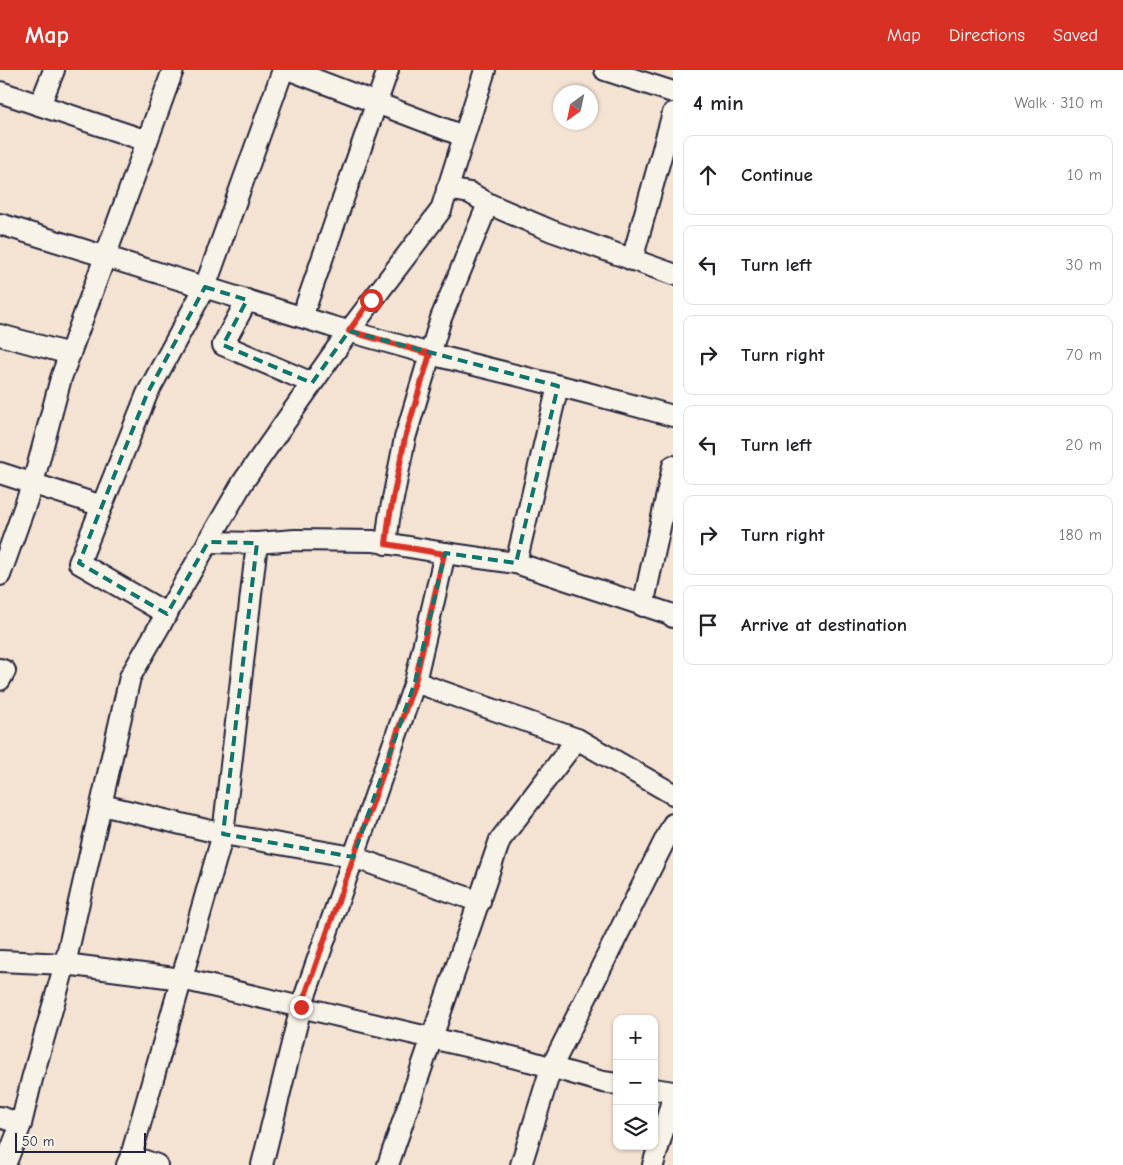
<!DOCTYPE html>
<html lang="en">
<head>
<meta charset="utf-8">
<style>
	body { margin:0; font-family:"Comic Neue",sans-serif; background:#f6f6f6; color:#202124 }
	.controls { position:absolute; right:15px; bottom:15px; display:grid; overflow:hidden; border-radius:10px; box-shadow:0 1px 4px #0004 }
	.controls button { width:45px; height:45px; display:grid; place-items:center; padding:0; border:0; border-bottom:1px solid #e0e0e0; background:#fff; color:#202124; font:25px sans-serif }
	.compass { position:absolute; left:553px; top:15px; width:45px; height:45px; border-radius:50%; background:#fff; box-shadow:0 1px 4px #0004; rotate:213deg }
	.scale { position:absolute; left:15px; bottom:12px; width:131px; box-sizing:border-box; padding-left:5px; border:2px solid #22223b; border-top:0; font-size:14px; line-height:18px; white-space:nowrap; color:#22223b; -webkit-text-stroke:4px #f7f3e8; paint-order:stroke }
	.stop { position:absolute; width:15px; height:15px; margin:-11px; border:4px solid #d93025; border-radius:50%; background:#fff }
	.stop.end { background:#d93025; border-color:#fff; box-shadow:0 1px 5px #0008 }
	.list { margin:0; padding:0; list-style:none }
	h2 { display:flex; justify-content:space-between; align-items:center; height:65px; margin:0; padding:0 20px; font-size:21px }
	h2 small { font-size:16px; font-weight:400; color:#757577 }
	.list li { display:grid; grid-template-columns:32px 1fr auto; gap:15px; align-items:center; box-sizing:border-box; height:80px; margin:0 10px 10px; padding:0 10px; border:1px solid #e0e0e0; border-radius:10px }
	.list b { display:block; font-size:19px; white-space:nowrap }
	.list em { font-size:16px; font-style:normal; color:#757577 }
	.icon { flex:none; width:28px; height:28px; fill:none; stroke:currentColor; stroke-width:2; stroke-linecap:round; stroke-linejoin:round }
	.map { position:relative; flex:none; width:673px; height:1095px; overflow:hidden }
	header { display:flex; align-items:center; gap:30px; box-sizing:border-box; height:70px; padding:0 25px; background:#d93025; color:#fff }
	header strong { font-size:24px }
	nav { display:flex; gap:28px; margin-inline-start:auto; font-size:18px }
	main { display:flex }
	aside { flex:1; background:#fff }
	.map>svg:first-child { display:block }
	.lines { fill:none; stroke-linecap:round; stroke-linejoin:round }
	.street-casing { stroke:#22223b; stroke-width:24 }
	.street { stroke:#f7f3e8; stroke-width:20 }
	.route { stroke:#d93025; stroke-width:6 }
	.marked { fill:none; stroke:#0f766e; stroke-width:4; stroke-dasharray:10 6; stroke-linejoin:round }
</style>
</head>
<body>
<header>
<strong>Map</strong>
<nav><a>Map</a><a>Directions</a><a>Saved</a></nav>
</header>
<main>
<div class="map">
<svg width="673" height="1095" viewBox="0 0 673 1095">
	<rect width="100%" height="100%" fill="#f4e2d2"/>
	<filter id="ink" filterUnits="userSpaceOnUse"><feTurbulence type="fractalNoise" baseFrequency=".02" numOctaves="2"/><feDisplacementMap in="SourceGraphic" scale="10" xChannelSelector="R" yChannelSelector="G"/><feConvolveMatrix kernelMatrix="1 2 1 2 8 2 1 2 1" color-interpolation-filters="sRGB"/></filter>
	<g filter="url(#ink)">
		<g class="lines">
			<g class="street-casing">
				<g id="street">
					<polyline points="290,0 463,66"/>
					<polyline points="605,0 673,22"/>
					<polyline points="0,22 147,71"/>
					<polyline points="40,35 54,0"/>
					<polyline points="447,119 470,123 489,134 552,161 673,204"/>
					<polyline points="0,154 330,256 430,284 580,321 673,346"/>
					<polyline points="632,190 673,43"/>
					<polyline points="247,230 223,275 312,313"/>
					<polyline points="302,247 388,0"/>
					<polyline points="0,265 70,284"/>
					<polyline points="0,403 102,436"/>
					<polyline points="257,473 295,470 373,471 445,483 415,612"/>
					<polyline points="386,474 389,449 405,368 441,248 485,141 489,134"/>
					<polyline points="445,483 516,493 558,316"/>
					<polyline points="516,493 670,544 673,547"/>
					<polyline points="0,505 33,413 61,308 173,0"/>
					<polyline points="643,536 673,396"/>
					<polyline points="167,544 79,493 147,324 205,217 283,0"/>
					<polyline points="0,599 5,601 0,610"/>
					<polyline points="577,669 673,724"/>
					<polyline points="102,735 223,764 353,787 480,832"/>
					<polyline points="0,891 65,894 182,909 529,991 603,1012 617,1014"/>
					<polyline points="654,1019 673,1022"/>
					<polyline points="0,1047 21,1054"/>
					<polyline points="131,1086 223,764 257,473 208,472"/>
					<polyline points="5,1095 21,1054 32,1009 65,894 130,607 243,412 349,261 441,140 485,0"/>
					<polyline points="127,1095 131,1086 157,1095"/>
					<polyline points="262,1095 301,937 415,612 577,669 500,770 388,1095"/>
					<polyline points="521,1095 551,998 673,754"/>
					<polyline points="653,1095 673,1027"/>
				</g>
			</g>
			<use href="#street" class="street"/>
		</g>
	</g>
	<g class="lines" filter="url(#ink)">
		<polyline class="route" points="301,937 415,612 444,484 386,474 389,449 405,368 430,284 349,261 371,230"/>
	</g>
	<path class="marked" d="M205 217 247 230 223 275 312 313 349 261 558 316 516 493 445 483 415 612 353 787 223 764 257 473 208 472 167 544 79 493 147 324Z"/>
</svg>
<div class="controls">
<button>+</button>
<button>−</button>
<button><svg class="icon" aria-label="layers" viewBox="0 0 24 24"><path d="M12 4l9 5-9 5-9-5zM3 14l9 5 9-5"/></svg></button>
</div>
<svg class="compass" viewBox="-18 -18 36 36"><path d="M0-13l5 13h-10z" fill="#e53935"/><path d="M0 13l5-13h-10z" fill="#757577"/></svg>
<div class="scale">50 m</div>
<div class="stop" style="left:371px;top:230px"></div>
<div class="stop end" style="left:301px;top:937px"></div>
</div>
<aside>
<h2>4 min<small>Walk · 310 m</small></h2>
<ul class="list">
<li><svg class="icon" aria-label="ahead" viewBox="0 0 24 24"><path d="M12 20V5M6 11l6-6 6 6"/></svg><div><b>Continue</b></div><em>10 m</em></li>
<li><svg class="icon" aria-label="left" viewBox="0 0 24 24"><path d="M17 20v-9H6M10 6l-5 5 5 5"/></svg><div><b>Turn left</b></div><em>30 m</em></li>
<li><svg class="icon" aria-label="right" viewBox="0 0 24 24"><path d="M7 20v-9h11M14 6l5 5-5 5"/></svg><div><b>Turn right</b></div><em>70 m</em></li>
<li><svg class="icon" aria-label="left" viewBox="0 0 24 24"><path d="M17 20v-9H6M10 6l-5 5 5 5"/></svg><div><b>Turn left</b></div><em>20 m</em></li>
<li><svg class="icon" aria-label="right" viewBox="0 0 24 24"><path d="M7 20v-9h11M14 6l5 5-5 5"/></svg><div><b>Turn right</b></div><em>180 m</em></li>
<li><svg class="icon" aria-label="arrive" viewBox="0 0 24 24"><path d="M6 21V4h12l-3 4 3 4H6"/></svg><div><b>Arrive at destination</b></div></li>
</ul>
</aside>
</main>
</body>
</html>
